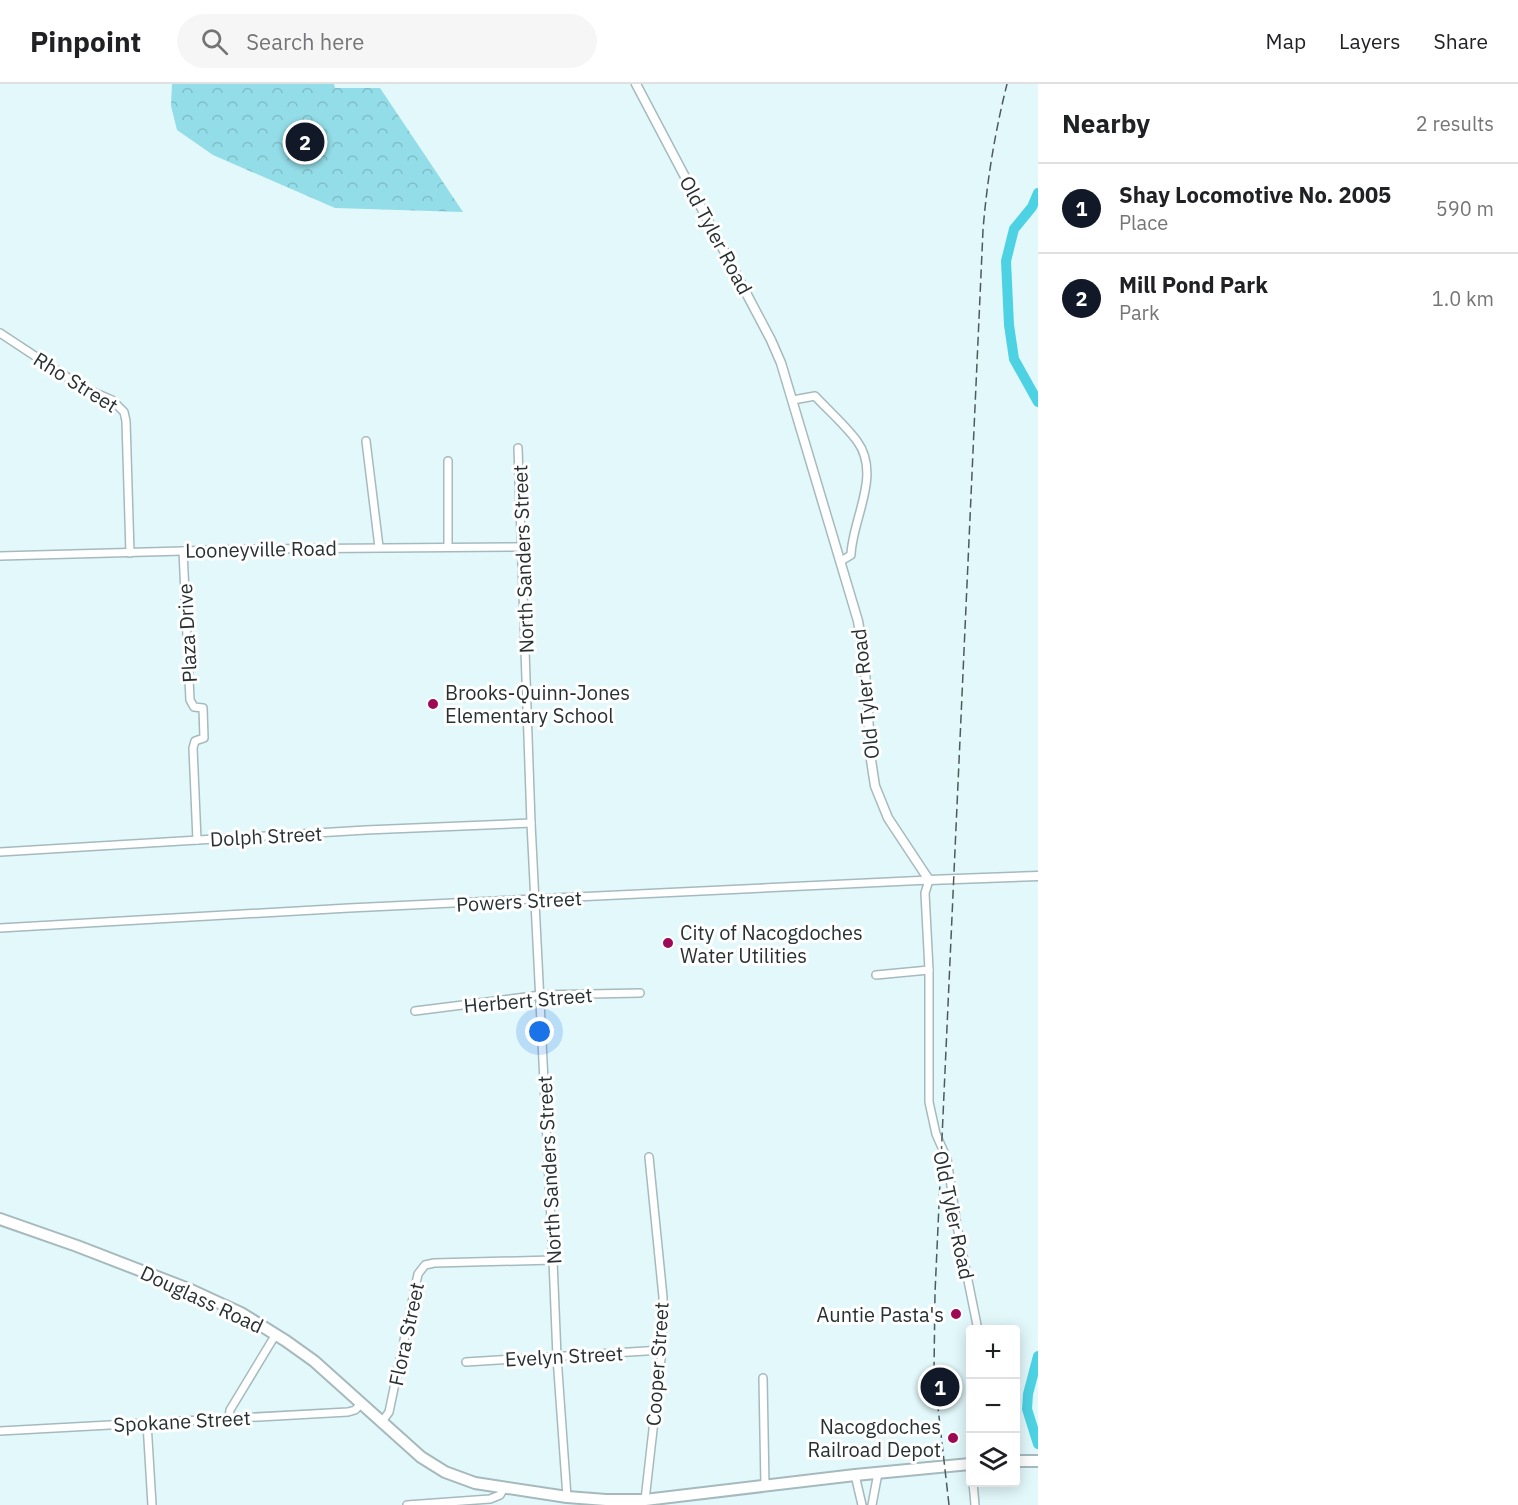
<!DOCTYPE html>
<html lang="en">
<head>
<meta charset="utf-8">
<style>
	body { margin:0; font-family:"IBM Plex Sans",sans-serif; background:#f6f6f6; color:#202124 }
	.controls { position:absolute; right:18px; bottom:18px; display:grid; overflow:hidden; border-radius:6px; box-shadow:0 3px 15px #0003 }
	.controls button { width:54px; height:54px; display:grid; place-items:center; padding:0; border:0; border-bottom:2px solid #e0e0e0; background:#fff; color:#202124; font:30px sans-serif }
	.you { position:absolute; left:540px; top:948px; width:21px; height:21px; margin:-15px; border:4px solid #fff; border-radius:50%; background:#1a73e8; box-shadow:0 0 0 9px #1a73e833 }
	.badge { display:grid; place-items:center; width:39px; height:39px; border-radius:50%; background:#111827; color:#fff; font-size:20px; font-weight:700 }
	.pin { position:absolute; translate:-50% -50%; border:3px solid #fff; box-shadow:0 2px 6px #0006 }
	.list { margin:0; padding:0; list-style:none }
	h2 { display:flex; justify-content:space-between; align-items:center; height:78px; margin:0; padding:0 24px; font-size:26px }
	h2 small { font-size:20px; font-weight:400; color:#757577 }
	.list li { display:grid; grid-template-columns:39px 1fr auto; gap:18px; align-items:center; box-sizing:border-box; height:90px; padding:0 24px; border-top:2px solid #e0e0e0 }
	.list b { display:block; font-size:22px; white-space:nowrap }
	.list p { margin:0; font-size:20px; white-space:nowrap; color:#757577 }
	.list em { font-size:20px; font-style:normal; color:#757577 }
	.icon { flex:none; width:33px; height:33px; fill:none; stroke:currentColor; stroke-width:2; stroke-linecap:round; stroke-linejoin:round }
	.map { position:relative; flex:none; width:1038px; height:1421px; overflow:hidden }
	header { display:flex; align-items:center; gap:36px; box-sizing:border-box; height:84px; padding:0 30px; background:#fff; border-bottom:2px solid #e0e0e0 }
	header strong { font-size:28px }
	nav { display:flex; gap:33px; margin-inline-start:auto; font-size:21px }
	.search { width:420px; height:54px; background:#f6f6f6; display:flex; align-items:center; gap:15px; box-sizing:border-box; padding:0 21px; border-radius:33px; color:#757577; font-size:22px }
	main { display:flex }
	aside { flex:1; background:#fff }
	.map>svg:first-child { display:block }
	.park { fill:url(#park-crowns) }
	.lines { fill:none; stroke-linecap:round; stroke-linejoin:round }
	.river { stroke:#4dd2e4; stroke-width:10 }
	.minor-casing { stroke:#a6babe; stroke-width:10 }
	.tertiary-casing { stroke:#a6babe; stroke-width:11 }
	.primary-casing { stroke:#a6babe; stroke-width:14 }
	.minor { stroke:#fff; stroke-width:7 }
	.tertiary { stroke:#fff; stroke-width:8 }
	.primary { stroke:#fff; stroke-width:10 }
	.rail { stroke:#4f5a5c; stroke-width:1.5; stroke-dasharray:9 4.5; stroke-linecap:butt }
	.poi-dot { fill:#9d0a56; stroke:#fff; stroke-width:2 }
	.labels { text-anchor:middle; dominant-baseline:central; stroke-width:6; stroke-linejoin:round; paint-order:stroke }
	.street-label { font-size:20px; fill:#283132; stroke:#fff }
	.poi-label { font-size:20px; fill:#283132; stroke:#fff; text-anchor:start }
</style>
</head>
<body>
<header>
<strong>Pinpoint</strong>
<div class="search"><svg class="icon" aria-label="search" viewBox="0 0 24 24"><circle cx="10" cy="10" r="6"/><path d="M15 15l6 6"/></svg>Search here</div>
<nav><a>Map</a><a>Layers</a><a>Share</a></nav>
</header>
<main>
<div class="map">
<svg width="1038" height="1421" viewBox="0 0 1038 1421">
	<defs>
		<pattern id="park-crowns" width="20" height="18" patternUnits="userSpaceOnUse" patternTransform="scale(1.5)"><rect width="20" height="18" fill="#93dde8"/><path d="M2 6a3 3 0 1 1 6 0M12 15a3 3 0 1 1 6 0" fill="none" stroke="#7fbec7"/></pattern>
	</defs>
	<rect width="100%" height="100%" fill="#e2f8fb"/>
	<polygon class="park" points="172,0 334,0 335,4 380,4 463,128 335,124 213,71 177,46 171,22"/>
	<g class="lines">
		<g class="river">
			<polyline points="1038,109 1032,123 1014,145 1006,177 1009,241 1014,275 1038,318"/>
			<polyline points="1038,1272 1028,1310 1027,1325 1038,1360"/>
		</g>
		<g class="minor-casing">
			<g id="minor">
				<polyline points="0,249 82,303 112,316 124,328 126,337 130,469"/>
				<path d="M793 316 815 312C829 327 845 341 857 357 882 391 852 435 851 471L841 477"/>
				<polyline points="366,357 379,463"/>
				<polyline points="518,364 531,739 553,1176 557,1273 567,1413"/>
				<polyline points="448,377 448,462"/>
				<polyline points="183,467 190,616 194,623 203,624 204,654 195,657 193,664 197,756"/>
				<polyline points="0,472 259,465 522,463"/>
				<polyline points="0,768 366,746 531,739"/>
				<polyline points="0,844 349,824 929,796 925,809 929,886 929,1018 936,1050 947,1075 957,1142 978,1246"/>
				<polyline points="876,891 929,886"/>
				<polyline points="415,927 541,911 640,909"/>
				<polyline points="466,1278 662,1266"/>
				<polyline points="763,1294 765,1402"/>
				<polyline points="229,1334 230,1326 276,1250"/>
				<polyline points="147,1339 152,1421"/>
				<polyline points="381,1339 389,1328 418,1190 425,1181 434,1179 553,1176"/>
				<polyline points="0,1347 348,1328 355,1326 361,1320"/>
				<polyline points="855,1391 862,1421"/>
				<polyline points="973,1398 975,1421"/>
				<polyline points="645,1416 662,1266 663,1213 649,1073"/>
				<polyline points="407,1421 490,1415 500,1411 504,1404"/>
				<polyline points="872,1421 878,1389"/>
			</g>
		</g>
		<g class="tertiary-casing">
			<polyline id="tertiary" points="636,0 771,256 781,279 858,537 864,572 871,676 875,702 888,734 929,796 1038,792"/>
		</g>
		<g class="primary-casing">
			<g id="primary">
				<polyline points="0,1135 77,1162 191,1206 241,1229 286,1257 314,1277 421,1373 445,1388 475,1399 567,1413 606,1416 645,1416 855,1391 970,1380"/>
				<polyline points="1016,1377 1038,1377"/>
			</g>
		</g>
		<use href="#minor" class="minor"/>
		<use href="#tertiary" class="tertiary"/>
		<use href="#primary" class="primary"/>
		<path class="rail" d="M949 1421 934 1288 935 1209 983 146C987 96 995 48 1007 0"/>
	</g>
	<g class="poi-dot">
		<circle cx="433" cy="620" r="6"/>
		<circle cx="668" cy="859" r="6"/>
		<circle cx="956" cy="1230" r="6"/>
		<circle cx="953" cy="1354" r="6"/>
	</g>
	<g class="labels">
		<g class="street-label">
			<text transform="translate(716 151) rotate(62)">Old Tyler Road</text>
			<text transform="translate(76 298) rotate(32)">Rho Street</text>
			<text transform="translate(261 465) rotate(-1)">Looneyville Road</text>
			<text transform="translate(523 475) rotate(-92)">North Sanders Street</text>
			<text transform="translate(187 549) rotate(-93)">Plaza Drive</text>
			<text transform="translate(865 610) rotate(-96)">Old Tyler Road</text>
			<text transform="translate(266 752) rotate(-3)">Dolph Street</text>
			<text transform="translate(519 817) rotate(-3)">Powers Street</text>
			<text transform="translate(528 916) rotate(-5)">Herbert Street</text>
			<text transform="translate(549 1086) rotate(-93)">North Sanders Street</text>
			<text transform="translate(954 1131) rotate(78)">Old Tyler Road</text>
			<text transform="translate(202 1215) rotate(25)">Douglass Road</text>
			<text transform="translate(406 1250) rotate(-78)">Flora Street</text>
			<text transform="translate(564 1272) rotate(-3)">Evelyn Street</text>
			<text transform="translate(657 1280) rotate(-86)">Cooper Street</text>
			<text transform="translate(182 1337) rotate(-3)">Spokane Street</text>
		</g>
		<g class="poi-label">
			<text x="445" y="608">Brooks-Quinn-Jones<tspan x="445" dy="23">Elementary School</tspan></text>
			<text x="680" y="848">City of Nacogdoches<tspan x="680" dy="23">Water Utilities</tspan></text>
			<text x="944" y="1230" text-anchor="end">Auntie Pasta's</text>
			<text x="941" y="1342" text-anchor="end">Nacogdoches<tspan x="941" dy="23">Railroad Depot</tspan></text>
		</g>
	</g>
</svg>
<div class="controls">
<button>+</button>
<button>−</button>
<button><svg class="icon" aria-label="layers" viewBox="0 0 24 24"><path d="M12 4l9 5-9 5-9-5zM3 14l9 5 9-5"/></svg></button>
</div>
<div class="you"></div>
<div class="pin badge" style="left:940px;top:1303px">1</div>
<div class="pin badge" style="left:305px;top:58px">2</div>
</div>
<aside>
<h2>Nearby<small>2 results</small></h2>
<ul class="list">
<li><span class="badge">1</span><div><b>Shay Locomotive No. 2005</b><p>Place</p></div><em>590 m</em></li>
<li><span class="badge">2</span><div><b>Mill Pond Park</b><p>Park</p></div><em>1.0 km</em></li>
</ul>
</aside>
</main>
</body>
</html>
